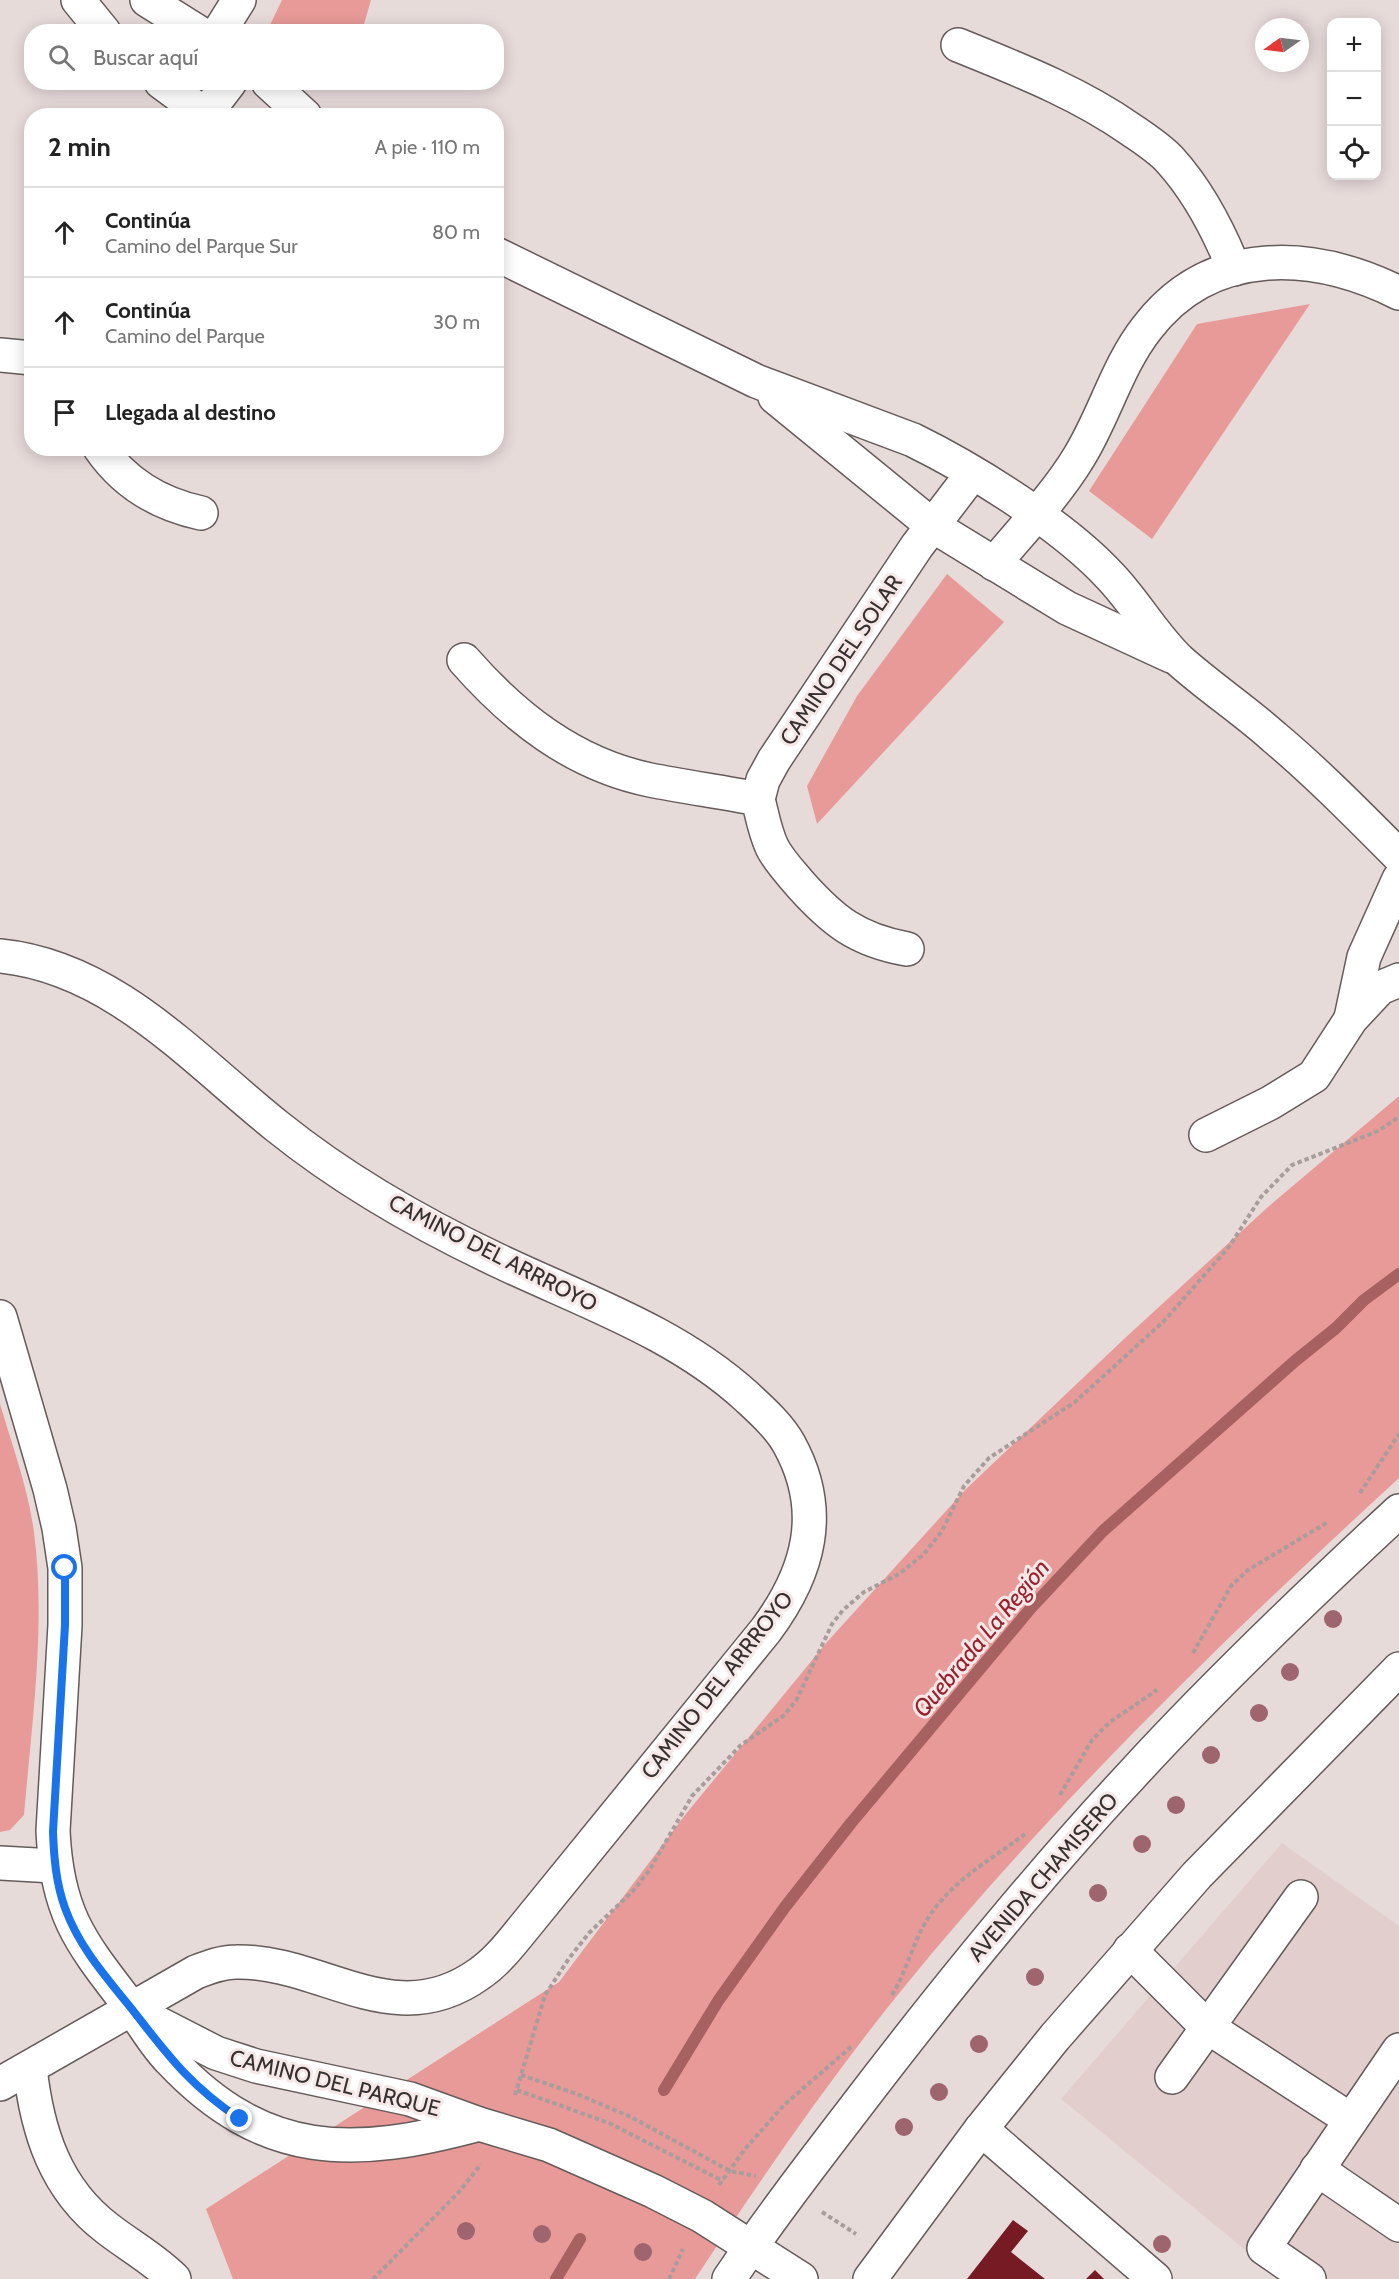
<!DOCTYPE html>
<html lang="es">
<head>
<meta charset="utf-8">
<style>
	body { margin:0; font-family:Cabin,sans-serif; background:#f2f2f2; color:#222 }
	.controls { position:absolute; right:18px; top:18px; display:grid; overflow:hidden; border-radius:12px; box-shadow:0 3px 15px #0003 }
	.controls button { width:54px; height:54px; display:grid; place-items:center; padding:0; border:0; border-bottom:2px solid #e0e0e0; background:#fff; color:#222; font:30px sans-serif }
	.compass { position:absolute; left:1255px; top:18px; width:54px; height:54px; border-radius:50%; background:#fff; box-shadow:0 3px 15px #0003; rotate:256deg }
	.stop { position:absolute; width:18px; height:18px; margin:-14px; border:4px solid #1a73e8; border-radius:50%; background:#fff }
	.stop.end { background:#1a73e8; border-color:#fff; box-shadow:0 2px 6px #0008 }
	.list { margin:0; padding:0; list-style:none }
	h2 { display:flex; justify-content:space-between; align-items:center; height:78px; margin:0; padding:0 24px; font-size:26px }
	h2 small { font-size:20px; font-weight:400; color:#767676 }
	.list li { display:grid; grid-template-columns:39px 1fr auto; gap:18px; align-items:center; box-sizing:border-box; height:90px; padding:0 24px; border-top:2px solid #e0e0e0 }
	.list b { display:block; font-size:22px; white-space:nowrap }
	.list p { margin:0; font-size:20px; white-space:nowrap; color:#767676 }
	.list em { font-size:20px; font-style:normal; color:#767676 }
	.icon { flex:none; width:33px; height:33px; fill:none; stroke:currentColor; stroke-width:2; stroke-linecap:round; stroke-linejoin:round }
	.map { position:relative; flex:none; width:1399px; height:2279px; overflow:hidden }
	.search { position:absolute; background:#fff; box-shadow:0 3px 15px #0003; left:24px; top:24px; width:480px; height:66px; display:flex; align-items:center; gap:15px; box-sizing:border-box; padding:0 21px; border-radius:24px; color:#767676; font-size:22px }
	.panel { position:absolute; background:#fff; box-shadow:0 3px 15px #0003; left:24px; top:108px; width:480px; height:348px; border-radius:24px }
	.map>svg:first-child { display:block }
	.built { fill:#e3cece }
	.green { fill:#e79a98 }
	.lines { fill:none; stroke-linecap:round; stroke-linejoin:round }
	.stream { stroke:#a86161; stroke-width:12 }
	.building { fill:#761a23 }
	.minor-casing { stroke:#655b5a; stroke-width:36 }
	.path { stroke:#a79d9c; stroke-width:4; stroke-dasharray:4.5 3; stroke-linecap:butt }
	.minor { stroke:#fff; stroke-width:33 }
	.tree { fill:#9e656e }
	.route { stroke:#1a73e8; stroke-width:8 }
	.labels { text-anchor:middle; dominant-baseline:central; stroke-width:6; stroke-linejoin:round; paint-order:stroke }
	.street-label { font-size:22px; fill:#363130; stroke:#f5e8e7 }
	.water-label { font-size:24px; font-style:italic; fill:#99202e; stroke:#f5e8e7 }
</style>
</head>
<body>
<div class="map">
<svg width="1399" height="2279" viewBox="0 0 1399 2279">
	<rect width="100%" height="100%" fill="#e7dbda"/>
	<polygon class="built" points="1282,1843 1399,1926 1399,2279 1281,2279 1061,2099"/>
	<g class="green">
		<polygon points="282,0 371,0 362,31 273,31 268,29"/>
		<polygon points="1310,304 1152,539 1089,491 1197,324"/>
		<polygon points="947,574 1004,622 817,824 807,786 857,696"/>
		<path d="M1399 1096V1478C1225 1638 1054 1803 905 1986 829 2079 761 2179 695 2279H233L206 2209 559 1982 685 1815 827 1642 966 1489 1124 1339 1268 1207Z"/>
		<path d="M0 1404C12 1445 28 1488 34 1532 46 1625 32 1721 24 1815L10 1830 0 1832Z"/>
	</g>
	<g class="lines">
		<g class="stream">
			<polyline points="664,2090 718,2001 785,1907 851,1823 1031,1608 1103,1531 1295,1361 1336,1328 1364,1300 1399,1274"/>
			<polyline points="556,2279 580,2239"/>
		</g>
	</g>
	<g class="building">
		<polygon points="1013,2220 1028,2231 1011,2252 1045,2279 967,2279"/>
		<polygon points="1095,2270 1104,2279 1086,2279"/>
	</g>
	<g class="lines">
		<g class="minor-casing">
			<g id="minor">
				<polyline points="78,0 104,32"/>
				<polyline points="147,0 198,32"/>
				<polyline points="219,32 239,0"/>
				<path d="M958 45C1017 69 1077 92 1130 129 1143 138 1159 148 1170 160 1199 192 1218 229 1234 269"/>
				<polyline points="161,82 207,116"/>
				<polyline points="268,82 305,116"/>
				<polyline points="204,116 230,82"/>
				<path d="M496 254 756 381 913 440C974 470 1064 526 1110 576 1135 602 1153 635 1179 660 1209 687 1244 710 1274 737 1318 774 1358 815 1399 856"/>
				<polyline points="0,355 32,358"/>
				<polyline points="775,397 933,526 1067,608 1171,656"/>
				<path d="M100 448C125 484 159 504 201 513"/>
				<path d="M994 564C1023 529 1056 495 1079 457 1105 415 1117 366 1147 328 1211 244 1314 251 1399 293"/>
				<path d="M464 660C514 717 573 764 650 780 686 787 722 792 758 799 762 815 765 832 772 847 779 861 790 872 800 884 833 921 857 940 907 949"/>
				<polyline points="758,799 763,780 774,760 917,546 972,474"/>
				<path d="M0 956C113 967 194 1060 278 1127 344 1180 421 1224 497 1260 583 1301 676 1332 747 1397 762 1411 779 1426 789 1444 826 1511 809 1572 766 1630L526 1925C512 1942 498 1961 479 1974 394 2035 322 1960 236 1962 222 1962 209 1967 196 1972L0 2084"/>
				<polyline points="1351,1018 1364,957 1399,879"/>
				<polyline points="1206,1135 1270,1103 1314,1076 1351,1019 1380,988 1399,980"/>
				<path d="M0 1317 50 1489 59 1528 65 1568V1625L53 1831C57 1917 83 1945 132 2009 145 2026 155 2045 170 2060 264 2160 353 2158 479 2124"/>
				<polyline points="0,1863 54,1866"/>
				<polyline points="1130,1950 1206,2026 1351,2120"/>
				<polyline points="142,2015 216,2053 256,2066 410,2099 479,2124 549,2145 653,2191 702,2216 801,2279"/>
				<path d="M30 2068C37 2131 55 2189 108 2229 130 2246 154 2259 174 2279"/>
				<polyline points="1172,2077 1301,1897"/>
				<polyline points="981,2129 1155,2279"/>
				<polyline points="1317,2169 1399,2225"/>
				<path d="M729 2279C768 2221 811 2165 854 2109 941 1995 1031 1883 1129 1778 1214 1685 1306 1597 1399 1511"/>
				<polyline points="870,2279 981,2129 1055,2037 1197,1875 1399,1669"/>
				<polyline points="1309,2279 1264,2248 1399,2050"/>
			</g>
		</g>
		<g class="path">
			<polyline points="1360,1493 1399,1434"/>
			<polyline points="1193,1653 1231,1586 1248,1570 1328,1522"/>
			<polyline points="1060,1795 1092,1740 1110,1722 1157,1690"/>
			<path d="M892 1995C906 1972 912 1946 925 1923 949 1882 988 1862 1025 1834"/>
			<polyline points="521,2075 577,2094 631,2117 730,2171 756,2176"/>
			<polyline points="517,2090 609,2123 723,2181"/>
			<polyline points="515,2095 545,1995 570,1957 589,1933 633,1891 649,1871 692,1796 741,1745 783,1716 796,1701 832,1624 843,1610 864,1592 899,1574 924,1554 942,1531 964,1486 989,1458 1075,1402 1164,1321 1229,1247 1261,1197 1292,1165 1378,1131 1399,1117"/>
			<polyline points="719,2185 745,2149 784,2105 852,2046"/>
			<polyline points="822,2212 856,2234"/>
			<polyline points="373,2279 459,2192 481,2164"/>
			<polyline points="669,2279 683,2249"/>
		</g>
		<use href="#minor" class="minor"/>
	</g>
	<g class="tree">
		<circle cx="1333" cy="1619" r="9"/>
		<circle cx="1290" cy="1672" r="9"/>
		<circle cx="1259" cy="1713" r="9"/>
		<circle cx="1211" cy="1755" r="9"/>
		<circle cx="1176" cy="1805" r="9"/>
		<circle cx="1142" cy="1844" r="9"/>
		<circle cx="1098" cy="1893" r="9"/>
		<circle cx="1035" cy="1977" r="9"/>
		<circle cx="979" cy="2044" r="9"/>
		<circle cx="939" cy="2092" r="9"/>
		<circle cx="904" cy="2127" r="9"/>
		<circle cx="466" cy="2231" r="9"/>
		<circle cx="542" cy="2234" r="9"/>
		<circle cx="1162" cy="2244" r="9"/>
		<circle cx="643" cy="2252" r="9"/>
	</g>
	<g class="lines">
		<path class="route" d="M65 1568V1625L53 1832C54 1858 56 1883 65 1908 79 1947 106 1977 131 2008 167 2054 189 2085 240 2119"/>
	</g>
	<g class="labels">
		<g class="street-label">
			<text transform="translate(841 660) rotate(-56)">CAMINO DEL SOLAR</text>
			<text transform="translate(493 1253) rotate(27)">CAMINO DEL ARRROYO</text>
			<text transform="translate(717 1685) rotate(-52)">CAMINO DEL ARRROYO</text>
			<text transform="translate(1043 1877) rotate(-49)">AVENIDA CHAMISERO</text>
			<text transform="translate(335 2083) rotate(14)">CAMINO DEL PARQUE</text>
		</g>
		<g class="water-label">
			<text transform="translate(981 1638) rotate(-50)">Quebrada La Región</text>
		</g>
	</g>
</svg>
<div class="controls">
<button>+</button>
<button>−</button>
<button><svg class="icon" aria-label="locate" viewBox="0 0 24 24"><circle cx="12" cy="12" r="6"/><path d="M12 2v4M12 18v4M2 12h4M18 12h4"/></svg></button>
</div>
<svg class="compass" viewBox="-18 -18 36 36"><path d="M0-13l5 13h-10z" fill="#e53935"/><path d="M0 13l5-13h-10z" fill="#767676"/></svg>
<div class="stop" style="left:65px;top:1568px"></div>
<div class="stop end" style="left:240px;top:2119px"></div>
<div class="search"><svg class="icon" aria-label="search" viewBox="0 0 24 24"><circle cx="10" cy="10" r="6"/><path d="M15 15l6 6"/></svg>Buscar aquí</div>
<section class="panel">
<h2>2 min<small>A pie · 110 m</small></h2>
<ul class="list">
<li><svg class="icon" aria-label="ahead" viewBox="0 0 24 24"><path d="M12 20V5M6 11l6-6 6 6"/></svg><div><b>Continúa</b><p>Camino del Parque Sur</p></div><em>80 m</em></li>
<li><svg class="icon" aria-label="ahead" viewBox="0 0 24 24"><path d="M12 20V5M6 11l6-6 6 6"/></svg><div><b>Continúa</b><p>Camino del Parque</p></div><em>30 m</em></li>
<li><svg class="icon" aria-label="arrive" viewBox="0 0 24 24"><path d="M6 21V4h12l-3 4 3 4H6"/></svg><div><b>Llegada al destino</b></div></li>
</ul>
</section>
</div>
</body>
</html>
